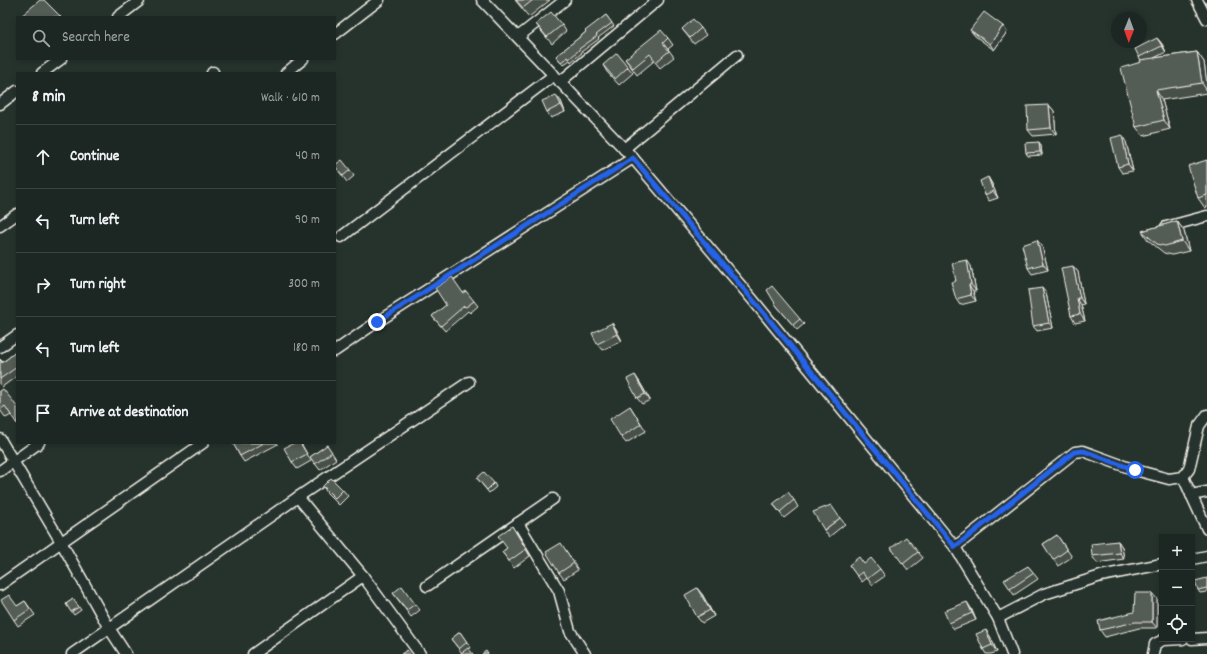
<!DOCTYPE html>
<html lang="en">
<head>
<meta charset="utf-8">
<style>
	body { margin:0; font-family:Dekko,sans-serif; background:#252e2a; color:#f1f3f6 }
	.controls { position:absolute; right:12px; bottom:12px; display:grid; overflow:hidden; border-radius:0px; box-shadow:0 2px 6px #0003 }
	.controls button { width:36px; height:36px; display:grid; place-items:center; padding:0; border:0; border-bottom:1px solid #3a4340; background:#1c2622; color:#f1f3f6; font:20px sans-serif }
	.compass { position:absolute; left:1111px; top:12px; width:36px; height:36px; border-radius:50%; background:#1c2622; box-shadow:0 2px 6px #0003; rotate:181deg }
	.stop { position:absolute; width:12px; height:12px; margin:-9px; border:3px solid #2563eb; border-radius:50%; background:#fff }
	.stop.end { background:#2563eb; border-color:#fff; box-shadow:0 1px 4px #0008 }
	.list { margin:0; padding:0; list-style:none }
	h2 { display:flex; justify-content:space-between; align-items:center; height:52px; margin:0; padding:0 16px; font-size:17px }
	h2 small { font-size:13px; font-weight:400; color:#a0a5a5 }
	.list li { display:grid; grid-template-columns:26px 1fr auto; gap:12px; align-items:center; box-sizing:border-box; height:64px; padding:0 16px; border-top:1px solid #3a4340 }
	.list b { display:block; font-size:15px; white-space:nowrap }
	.list em { font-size:13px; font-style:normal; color:#a0a5a5 }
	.icon { flex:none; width:22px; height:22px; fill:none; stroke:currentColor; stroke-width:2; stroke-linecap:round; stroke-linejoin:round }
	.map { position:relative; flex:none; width:1207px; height:654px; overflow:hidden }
	.search { position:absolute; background:#1c2622; box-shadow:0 2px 6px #0003; left:16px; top:16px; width:320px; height:44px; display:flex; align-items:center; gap:10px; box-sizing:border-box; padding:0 14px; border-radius:0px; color:#a0a5a5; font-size:15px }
	.panel { position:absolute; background:#1c2622; box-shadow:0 2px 6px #0003; left:16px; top:72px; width:320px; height:372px; border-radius:0px }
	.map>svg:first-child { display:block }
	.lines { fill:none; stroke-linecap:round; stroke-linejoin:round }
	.minor-casing { stroke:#f4f1e8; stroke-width:13 }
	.minor { stroke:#26332d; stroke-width:10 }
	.wall { fill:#474f49; stroke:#f4f1e8 }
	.shaded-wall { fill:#39403c; stroke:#f4f1e8 }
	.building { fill:#525c55; stroke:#f4f1e8 }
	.route { stroke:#2563eb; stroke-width:5 }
</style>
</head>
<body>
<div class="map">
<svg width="1207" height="654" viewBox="0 0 1207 654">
	<rect width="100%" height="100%" fill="#26332d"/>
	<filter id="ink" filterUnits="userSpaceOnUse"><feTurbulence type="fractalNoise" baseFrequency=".025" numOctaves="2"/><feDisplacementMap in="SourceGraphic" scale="8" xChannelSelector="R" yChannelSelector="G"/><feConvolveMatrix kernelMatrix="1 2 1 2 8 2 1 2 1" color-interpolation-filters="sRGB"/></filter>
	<g filter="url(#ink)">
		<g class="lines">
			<g class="minor-casing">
				<g id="minor">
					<polyline points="482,0 633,158 753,300 955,547 998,618 1012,654"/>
					<polyline points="1197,0 1207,19"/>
					<polyline points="118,17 139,1"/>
					<polyline points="335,34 379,0"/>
					<polyline points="518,37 565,0"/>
					<polyline points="42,73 61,59"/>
					<polyline points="212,73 213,72"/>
					<polyline points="286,73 303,59"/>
					<polyline points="560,82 658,0"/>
					<polyline points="0,104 17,91"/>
					<polyline points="624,149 737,55"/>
					<polyline points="0,226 17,214"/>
					<polyline points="1166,227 1207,216"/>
					<polyline points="341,237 554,75"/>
					<polyline points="0,347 17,335"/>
					<polyline points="335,351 377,322 633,158"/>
					<polyline points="0,439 61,542 109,628 126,654"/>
					<polyline points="0,471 39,443"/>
					<polyline points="1183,477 1207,529"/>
					<polyline points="1191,495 1207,492"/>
					<polyline points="298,497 363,576 420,654"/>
					<polyline points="518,523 559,591 570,631 585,654"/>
					<polyline points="955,547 1075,452 1083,451 1135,470 1169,479 1183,477 1189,469 1199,426 1207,415"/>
					<polyline points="1192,559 1207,556"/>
					<polyline points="0,585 203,443"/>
					<polyline points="427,586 553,499"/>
					<polyline points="998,618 1044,594 1101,576 1162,564"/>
					<polyline points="1192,639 1207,638"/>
					<polyline points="72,654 298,497 469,382"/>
					<polyline points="253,654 363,576"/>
					<polyline points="1153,654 1155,644 1163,640 1183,639"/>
				</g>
			</g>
			<use href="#minor" class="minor"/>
		</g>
		<g class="wall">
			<polygon points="515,0 550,0 529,17"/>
			<polygon points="606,15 614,26 598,38 599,39 581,52 582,53 571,62 570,60 563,65 556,56 586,32"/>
			<polygon points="536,24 562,25 566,31 552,44 541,31"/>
			<polygon points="1003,26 1007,32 994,50 975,36 970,30"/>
			<polygon points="701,28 706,35 694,44 682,29"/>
			<polygon points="668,38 673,45 668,49 674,57 660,68 654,61 637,75 625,59"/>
			<polygon points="1157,38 1162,44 1166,52 1154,58 1197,52 1204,62 1207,84 1207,93 1162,100 1170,129 1143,136 1136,127 1141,60 1139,57"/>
			<polygon points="603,65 628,67 633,73 619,85 607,72"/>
			<polygon points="561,101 565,112 551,118 547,112"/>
			<polygon points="1049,105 1054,111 1056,134 1033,136 1028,130"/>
			<polygon points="1039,142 1041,146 1042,155 1028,156 1026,153"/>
			<polygon points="1126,142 1133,171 1122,173 1118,167"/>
			<polygon points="1207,160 1207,207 1205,208 1198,198"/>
			<polygon points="335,166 350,170 354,176 347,182"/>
			<polygon points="988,177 992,184 998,198 989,201 985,195"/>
			<polygon points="1177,221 1184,231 1189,251 1172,255 1164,253 1148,240 1142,231"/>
			<polygon points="1042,246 1048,270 1032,274 1028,268"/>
			<polygon points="971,266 976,291 973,291 976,301 960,305 956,299 956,281"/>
			<polygon points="1073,266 1078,272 1084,304 1081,305 1085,321 1075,323 1071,316"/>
			<polygon points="463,293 474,301 478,306 470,313 468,311 445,331 432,316"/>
			<polygon points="1046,293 1053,328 1037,331 1033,326"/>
			<polygon points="776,305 800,319 804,324 797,330"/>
			<polygon points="612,323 616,329 622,341 602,350 597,344"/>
			<polygon points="17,351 17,376 2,387 0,385 0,359 3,362"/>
			<polygon points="639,381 650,400 642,404 637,398"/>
			<polygon points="0,391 11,415 6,418 0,410"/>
			<polygon points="630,406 646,431 626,443 621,437"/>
			<polygon points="233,443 277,443 278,444 244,462 240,456"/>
			<polygon points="294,443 301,443 311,461 297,469 292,462"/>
			<polygon points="327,445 336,459 320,470 310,457"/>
			<polygon points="477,478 494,483 496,487 489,493"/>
			<polygon points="323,486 343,490 348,496 339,505 327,493"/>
			<polygon points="794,500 798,507 784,518 773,504"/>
			<polygon points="840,518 845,524 829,537 824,530"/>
			<polygon points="512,526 530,556 514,568 502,552 507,548"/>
			<polygon points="1057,535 1072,557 1058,566 1043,544"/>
			<polygon points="1118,541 1122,547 1124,559 1097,563 1092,556"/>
			<polygon points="891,548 918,552 923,558 908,570"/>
			<polygon points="565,549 578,570 564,579 559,573"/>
			<polygon points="864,564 880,569 885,576 872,585 867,578 862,582 849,565"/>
			<polygon points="1028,566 1038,579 1014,595 1010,589"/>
			<polygon points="1207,578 1207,592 1200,593 1198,590"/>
			<polygon points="393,593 415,604 420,610 411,617"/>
			<polygon points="702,594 714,616 702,623 697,617"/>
			<polygon points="73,599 81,610 74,615 66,604"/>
			<polygon points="1157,599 1157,628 1139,628 1105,637 1100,630 1134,612"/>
			<polygon points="25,601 35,615 18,626 14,620 17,606"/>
			<polygon points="971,608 976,620 954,629 949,623"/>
			<polygon points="460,632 471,648 462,653 451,639"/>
			<polygon points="990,636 997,652 991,654 986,654 983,649"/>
		</g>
		<g class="shaded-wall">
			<polygon points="1003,26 1007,32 994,50 990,44"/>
			<polygon points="1157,38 1162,44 1166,52 1162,46"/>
			<polygon points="1197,52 1204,62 1207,84 1207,91 1202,83"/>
			<polygon points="1156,90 1162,100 1170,129 1164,120"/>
			<polygon points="556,95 561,101 565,112 561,105"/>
			<polygon points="1049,105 1054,111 1056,134 1051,128"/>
			<polygon points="1122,135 1126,142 1133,171 1128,164"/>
			<polygon points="1039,142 1041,146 1042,155 1040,152"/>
			<polygon points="988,177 992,184 998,198 993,191"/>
			<polygon points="1177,221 1184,231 1189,251 1182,241"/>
			<polygon points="1037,240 1042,246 1048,270 1043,264"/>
			<polygon points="967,260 971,266 976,291 971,284"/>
			<polygon points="1073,266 1078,272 1084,304 1080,298"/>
			<polygon points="969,285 973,291 976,301 971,295"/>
			<polygon points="1042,288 1046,293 1053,328 1049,323"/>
			<polygon points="1077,298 1081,305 1085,321 1080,314"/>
			<polygon points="612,323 616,329 622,341 617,334"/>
			<polygon points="635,375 639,381 650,400 645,394"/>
			<polygon points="1118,541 1122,547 1124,559 1120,553"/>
			<polygon points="697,588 702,594 714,616 710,610"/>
			<polygon points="1152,593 1157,599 1157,628 1152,622"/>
			<polygon points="967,602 971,608 976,620 972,613"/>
			<polygon points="986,630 990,636 997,652 992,645"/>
		</g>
		<g class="building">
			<polygon points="40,0 44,0 61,17 20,17"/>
			<polygon points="516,0 533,0 523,8"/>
			<polygon points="551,12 562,25 547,37 536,24"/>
			<polygon points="984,12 1003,26 990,44 970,30"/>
			<polygon points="606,15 612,23 596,35 597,36 579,49 579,50 569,59 568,57 561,62 556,56 586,32 585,31"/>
			<polygon points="693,19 701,28 690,38 682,29"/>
			<polygon points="661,30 668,38 663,43 669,51 656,62 650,54 633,68 625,59"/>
			<polygon points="1157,38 1162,46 1139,57 1135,49"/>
			<polygon points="1197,52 1202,83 1156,90 1164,120 1136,127 1121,68 1141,62 1140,60"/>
			<polygon points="617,53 628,67 615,79 603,65"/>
			<polygon points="556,95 561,105 547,112 542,101"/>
			<polygon points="1049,105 1051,128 1028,130 1027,106"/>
			<polygon points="1122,135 1128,164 1118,167 1111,138"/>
			<polygon points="1039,142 1040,152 1026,153 1025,143"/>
			<polygon points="342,160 350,170 343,176 335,166 335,165"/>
			<polygon points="1207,160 1207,195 1198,198 1188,166"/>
			<polygon points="988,177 993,191 985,195 980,181"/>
			<polygon points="1177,221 1182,241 1165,246 1157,244 1142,231"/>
			<polygon points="1037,240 1043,264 1028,268 1022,245"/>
			<polygon points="967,260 971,284 969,285 971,295 956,299 951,282 956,281 952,263"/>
			<polygon points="1073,266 1080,298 1077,298 1080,314 1071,316 1061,268"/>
			<polygon points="452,277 463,293 466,291 474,301 466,307 464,306 441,326 432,316 446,305 435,288"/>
			<polygon points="772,286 800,319 793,325 776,305 767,290"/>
			<polygon points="1042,288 1049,323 1033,326 1028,290"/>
			<polygon points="612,323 617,334 597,344 592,333"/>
			<polygon points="17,351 17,367 0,379 0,359 2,363"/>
			<polygon points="635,375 645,394 637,398 627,379"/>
			<polygon points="3,389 12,400 17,407 17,424 5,406 0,410 0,391"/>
			<polygon points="630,406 641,424 621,437 610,419"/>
			<polygon points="233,443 264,443 240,456"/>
			<polygon points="294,443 300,443 307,454 292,462 284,448"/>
			<polygon points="327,445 332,452 315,464 310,457"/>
			<polygon points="484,472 494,483 487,490 477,478"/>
			<polygon points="331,478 343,490 335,498 323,486"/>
			<polygon points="788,492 794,500 780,512 773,504"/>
			<polygon points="831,505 840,518 824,530 813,512"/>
			<polygon points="512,526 526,549 509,561 502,552 507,548 498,536"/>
			<polygon points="1057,535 1067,550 1053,560 1043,544"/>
			<polygon points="906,537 918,552 903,564 891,548"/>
			<polygon points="1118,541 1120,553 1092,556 1091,544"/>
			<polygon points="561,543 574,563 559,573 546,552"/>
			<polygon points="859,557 864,564 871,558 880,569 867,579 862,572 857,576 849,565"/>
			<polygon points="1028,566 1034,573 1010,589 1004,580"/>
			<polygon points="1207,578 1207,588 1198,590 1195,581"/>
			<polygon points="402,586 415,604 407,610 393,593"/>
			<polygon points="697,588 710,610 697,617 685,595"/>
			<polygon points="1135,593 1152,593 1152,622 1135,622 1100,630 1098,621 1134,612"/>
			<polygon points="9,595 17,606 25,601 30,609 14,620 1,600"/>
			<polygon points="73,599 79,607 71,612 66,604"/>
			<polygon points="967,602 972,613 949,623 944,611"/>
			<polygon points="986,630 992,645 983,649 976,634"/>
			<polygon points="460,632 467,642 459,649 451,639"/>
			<polygon points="468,648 473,654 460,654"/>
			<polygon points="407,650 410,654 401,654"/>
			<polygon points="486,651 488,654 482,654"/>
		</g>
	</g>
	<g class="lines" filter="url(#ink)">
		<polyline class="route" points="377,322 633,158 753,300 955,547 1074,452 1084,451 1135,470"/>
	</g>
</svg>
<div class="controls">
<button>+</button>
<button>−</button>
<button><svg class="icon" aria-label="locate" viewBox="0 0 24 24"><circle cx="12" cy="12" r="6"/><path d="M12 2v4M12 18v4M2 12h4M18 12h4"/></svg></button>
</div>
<svg class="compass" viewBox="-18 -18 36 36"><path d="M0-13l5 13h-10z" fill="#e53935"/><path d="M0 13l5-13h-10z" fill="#a0a5a5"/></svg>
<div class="stop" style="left:1135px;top:470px"></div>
<div class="stop end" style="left:377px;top:322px"></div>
<div class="search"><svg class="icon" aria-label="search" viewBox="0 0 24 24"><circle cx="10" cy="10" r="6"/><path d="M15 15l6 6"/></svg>Search here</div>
<section class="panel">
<h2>8 min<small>Walk · 610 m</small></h2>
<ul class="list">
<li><svg class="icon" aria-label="ahead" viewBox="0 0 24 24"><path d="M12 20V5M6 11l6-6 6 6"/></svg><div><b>Continue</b></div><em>40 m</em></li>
<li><svg class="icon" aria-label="left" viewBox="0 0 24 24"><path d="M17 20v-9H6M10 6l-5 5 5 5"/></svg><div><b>Turn left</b></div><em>90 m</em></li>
<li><svg class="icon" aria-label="right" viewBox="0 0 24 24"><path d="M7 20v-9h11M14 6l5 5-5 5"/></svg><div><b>Turn right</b></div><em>300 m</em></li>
<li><svg class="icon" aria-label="left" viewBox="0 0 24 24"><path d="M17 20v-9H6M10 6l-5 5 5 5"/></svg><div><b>Turn left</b></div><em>180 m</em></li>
<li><svg class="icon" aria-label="arrive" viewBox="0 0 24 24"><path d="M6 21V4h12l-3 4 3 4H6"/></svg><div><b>Arrive at destination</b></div></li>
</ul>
</section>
</div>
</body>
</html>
